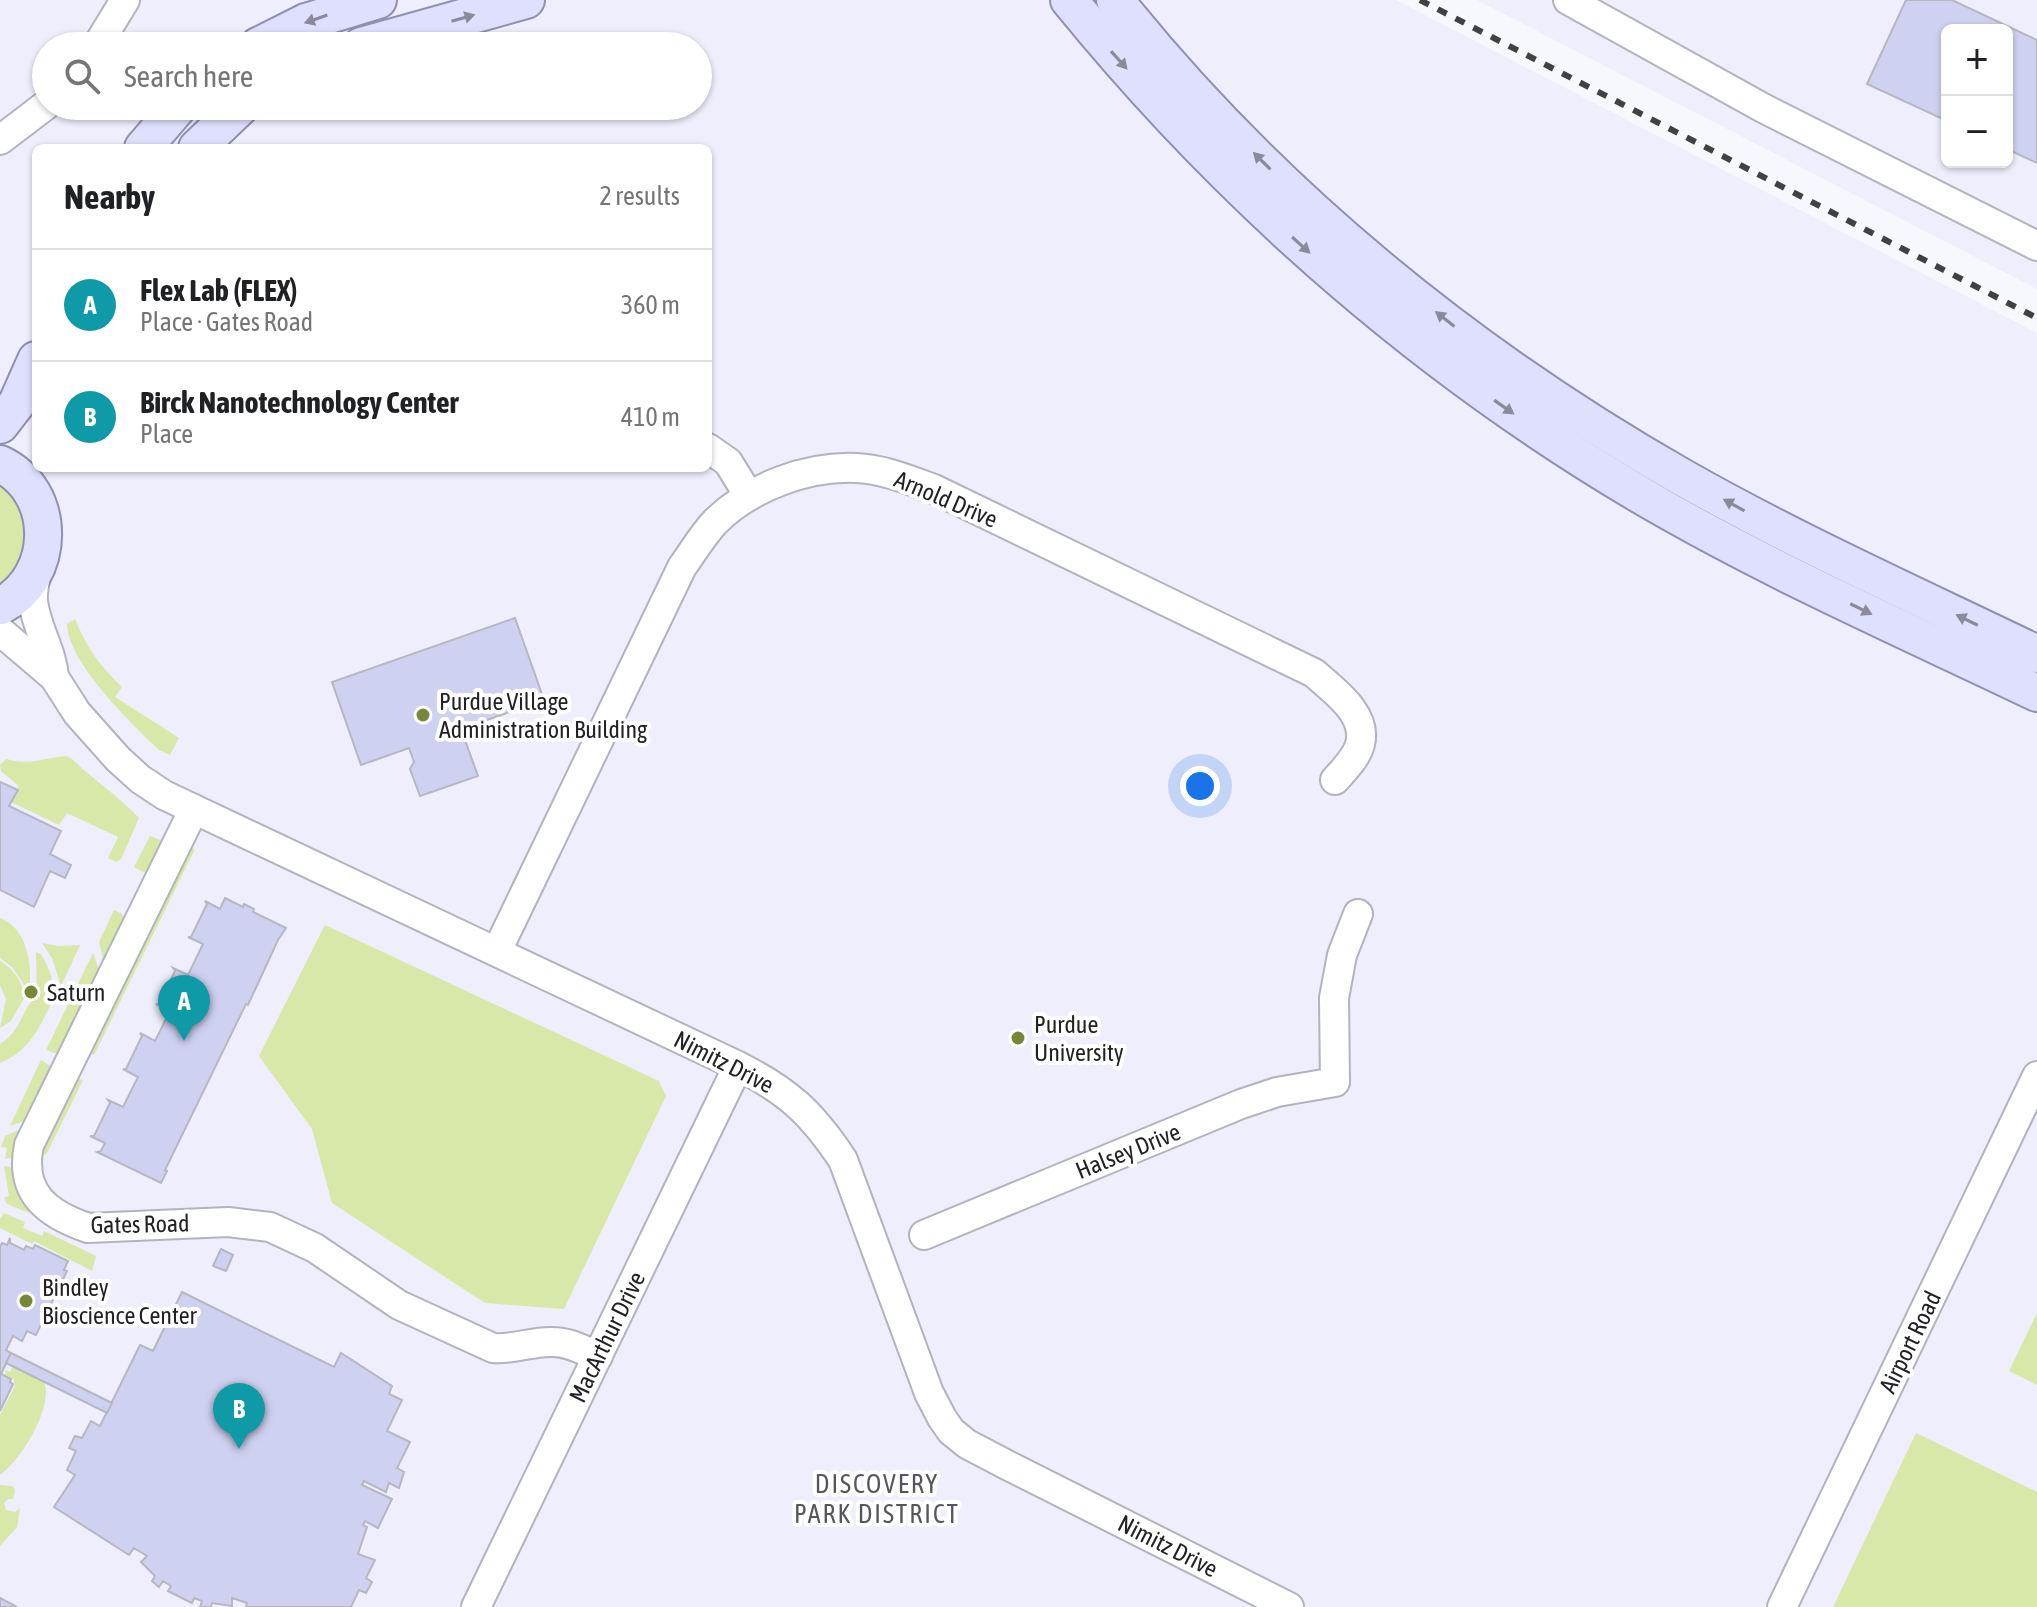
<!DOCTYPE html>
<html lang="en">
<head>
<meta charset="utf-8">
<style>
	body { margin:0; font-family:"Asap Condensed",sans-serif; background:#f2f2f2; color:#202124 }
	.controls { position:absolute; right:24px; top:24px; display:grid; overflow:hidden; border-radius:12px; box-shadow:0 2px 6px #0004 }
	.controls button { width:72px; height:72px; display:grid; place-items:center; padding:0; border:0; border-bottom:2px solid #e0e0e0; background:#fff; color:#202124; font:40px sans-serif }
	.you { position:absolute; left:1200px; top:786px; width:28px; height:28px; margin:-20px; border:6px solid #fff; border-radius:50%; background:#1a73e8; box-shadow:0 0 0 12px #1a73e833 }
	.badge { display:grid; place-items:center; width:52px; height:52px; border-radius:50%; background:#111827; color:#fff; font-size:26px; font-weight:700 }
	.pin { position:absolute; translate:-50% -66px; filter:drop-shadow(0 2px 4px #0008) }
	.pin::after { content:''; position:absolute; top:42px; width:28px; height:24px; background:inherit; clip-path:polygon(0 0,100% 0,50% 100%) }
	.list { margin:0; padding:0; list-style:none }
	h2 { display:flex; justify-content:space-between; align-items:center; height:104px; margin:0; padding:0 32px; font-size:34px }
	h2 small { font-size:26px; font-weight:400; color:#757577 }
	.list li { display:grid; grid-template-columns:52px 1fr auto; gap:24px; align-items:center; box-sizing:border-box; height:112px; padding:0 32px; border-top:2px solid #e0e0e0 }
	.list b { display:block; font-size:30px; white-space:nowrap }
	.list p { margin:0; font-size:26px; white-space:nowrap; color:#757577 }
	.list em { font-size:26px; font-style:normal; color:#757577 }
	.icon { flex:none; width:44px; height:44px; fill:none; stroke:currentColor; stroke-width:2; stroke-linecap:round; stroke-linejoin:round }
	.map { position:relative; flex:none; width:2037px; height:1607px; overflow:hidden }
	.search { position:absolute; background:#fff; box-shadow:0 2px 6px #0004; left:32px; top:32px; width:680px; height:88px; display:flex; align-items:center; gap:20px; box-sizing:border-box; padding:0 28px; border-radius:44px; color:#757577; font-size:30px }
	.panel { position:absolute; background:#fff; box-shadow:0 2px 6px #0004; left:32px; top:144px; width:680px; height:328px; border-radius:12px }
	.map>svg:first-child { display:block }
	.built { fill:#eeeefc; fill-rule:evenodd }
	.green { fill:#d7e8a9 }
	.building { fill:#cfd1f1; stroke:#b7b7c1; stroke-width:2 }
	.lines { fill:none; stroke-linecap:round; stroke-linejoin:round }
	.minor-casing { stroke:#b3b3bd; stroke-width:32 }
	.major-casing { stroke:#8f90b1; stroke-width:40 }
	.minor { stroke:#fff; stroke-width:28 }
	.major { stroke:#dfe0fd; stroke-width:36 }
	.rail { stroke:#414144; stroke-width:6; stroke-dasharray:10 10; stroke-linecap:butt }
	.oneway { fill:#8a8a9c }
	.poi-dot { fill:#768838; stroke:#fff; stroke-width:3 }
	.labels { text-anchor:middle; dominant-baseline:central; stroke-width:8; stroke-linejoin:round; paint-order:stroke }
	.street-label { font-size:24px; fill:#222225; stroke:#fff }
	.poi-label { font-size:24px; fill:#222225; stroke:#fff; text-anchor:start }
	.neighbourhood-label { font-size:26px; letter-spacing:2px; fill:#55555e; stroke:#fff }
</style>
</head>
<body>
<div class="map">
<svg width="2037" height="1607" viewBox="0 0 2037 1607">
	<rect width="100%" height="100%" fill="#f7f8fe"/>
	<g class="built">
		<path d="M0 0H1396L2037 333V1607H0ZM46 46H698V106H46ZM36 148H708V468H36Z"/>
		<path d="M1477 0H2037V289ZM1947 30H2007V162H1947Z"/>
	</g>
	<g class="green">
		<path d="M0 482C33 514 39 555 0 586Z"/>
		<path d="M75 619C86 647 100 666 122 687L115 697 179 738 170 755 159 750C131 723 68 663 67 624Z"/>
		<path d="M66 756 72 759C93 780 119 796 139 818L121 859 116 862 108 858 118 837 67 813 59 825 11 802 19 786 1 771 0 765 6 759C33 766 42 758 66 756Z"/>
		<polygon points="150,836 163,841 148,871 143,872 134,867"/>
		<polygon points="190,848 195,849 94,1055 90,1053"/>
		<polygon points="114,910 122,914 125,922 104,963 99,942"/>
		<path d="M0 918C26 928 31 959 30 984L25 986 13 968 0 958Z"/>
		<polygon points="325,925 659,1081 666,1096 564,1309 485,1303 332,1203 312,1129 259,1056"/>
		<polygon points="42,943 58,946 80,945 61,986 52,958"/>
		<path d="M36 952 41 954C49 968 56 984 53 1000 40 1026 30 1051 0 1063V1044C22 1031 21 1009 37 996Z"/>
		<polygon points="93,953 100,973 60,1055 46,1050"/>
		<path d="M0 961C14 969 23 982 24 998L11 1021 0 1028 6 999 0 985Z"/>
		<polygon points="41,1060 54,1068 32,1118 10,1126"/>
		<polygon points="77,1079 83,1080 46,1155 42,1154"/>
		<polygon points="28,1126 16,1157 5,1159 7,1148 1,1147 5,1136"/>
		<polygon points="4,1166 13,1168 15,1179 29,1213 7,1204 4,1198 9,1196"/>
		<polygon points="4,1213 25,1222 23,1228 42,1236 44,1231 96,1256 92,1271 34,1241 32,1244 0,1228 0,1219"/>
		<polygon points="2037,1313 2037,1385 2009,1371"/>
		<path d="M13 1367 44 1382C54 1407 21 1460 0 1475V1415L15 1386 14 1379 5 1375 6 1370 10 1372Z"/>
		<polygon points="1916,1433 2037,1492 2037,1607 1833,1607"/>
		<polygon points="0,1485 12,1486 15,1490 13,1499 8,1499 4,1503 6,1510 15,1512 20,1508 17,1527 0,1546"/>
	</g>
	<g class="building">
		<polygon points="1906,0 1952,0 2037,40 2037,163 2007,149 2007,30 1947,30 1947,121 1867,84"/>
		<polygon points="515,618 544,700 461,729 478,776 420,796 410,769 414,762 409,748 361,765 332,682"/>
		<polygon points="0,782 18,790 9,806 61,831 50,854 71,865 65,878 50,871 34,907 0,890"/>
		<polygon points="225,898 243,907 244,904 254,909 253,912 286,928 278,940 248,1005 246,1004 165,1170 167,1171 161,1183 97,1152 101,1151 105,1143 90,1136 94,1136 110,1103 108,1100 123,1107 138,1077 123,1069 126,1069 142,1036 140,1033 155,1041 170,1011 156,1004 159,1004 175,971 173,968 188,975 203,944 188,937 191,937 207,904 205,901 220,909"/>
		<polygon points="10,1238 10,1243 24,1250 26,1246 33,1249 35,1245 68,1261 64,1270 67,1271 36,1335 27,1331 22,1341 13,1336 6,1350 11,1353 1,1374 11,1379 10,1382 13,1384 0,1411 0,1246 2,1243 7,1245"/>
		<polygon points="221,1249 233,1255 226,1271 213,1266"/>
		<polygon points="182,1292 334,1367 341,1353 392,1386 389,1394 402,1400 387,1431 410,1442 397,1468 404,1472 399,1488 389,1483 386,1492 364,1481 362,1485 392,1499 378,1528 365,1521 363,1525 367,1527 358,1554 375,1560 366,1578 372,1582 366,1593 359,1590 351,1607 246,1607 247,1603 232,1598 232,1606 212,1603 211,1607 200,1607 202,1601 194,1598 192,1603 168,1591 171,1586 163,1581 159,1587 152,1581 155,1576 141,1562 147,1556 134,1548 129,1555 54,1507 75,1475 67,1470 76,1451 69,1448 75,1436 82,1438 91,1421 100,1426 140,1345 153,1351"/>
		<polygon points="11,1353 112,1403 107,1413 6,1363"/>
		<polygon points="0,1598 17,1607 0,1607"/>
	</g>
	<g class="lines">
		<g class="minor-casing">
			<g id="minor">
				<polyline points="1568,0 1763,108 2037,246"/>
				<polyline points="97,46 125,0"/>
				<polyline points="0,140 46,105"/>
				<polyline points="708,448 728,462 749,496"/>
				<path d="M38 568C35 579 32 590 33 601 36 628 52 650 54 677"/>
				<path d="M0 631 54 677 77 713 118 759 140 779 164 795 738 1066C788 1091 812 1113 843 1160L929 1393 942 1418 951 1431 967 1444 1007 1465 1289 1607"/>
				<path d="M194 809 29 1145C19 1193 47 1214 88 1228L228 1222 270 1227 315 1248 399 1305 493 1348C514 1350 532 1341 553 1342 569 1342 583 1350 598 1356"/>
				<path d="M497 951 682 567C693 552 702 536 715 522 750 487 807 466 856 468 883 469 909 480 934 489L1314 673C1333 690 1368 714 1360 744 1357 757 1344 770 1335 780"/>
				<polyline points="924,1235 1241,1104 1277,1092 1335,1082 1334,998 1342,955 1358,914"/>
				<polyline points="476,1607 738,1066"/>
				<polyline points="1782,1607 2037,1076"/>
			</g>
		</g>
		<g class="major-casing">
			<g id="major">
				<path d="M1069 0C1234 203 1436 378 1663 508 1784 577 1912 633 2037 693"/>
				<path d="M1115 0C1269 193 1466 354 1680 476 1796 542 1917 596 2037 654"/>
				<polyline points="258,46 306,22 378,0"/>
				<polyline points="361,46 526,0"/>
				<polyline points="143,148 179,106"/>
				<polyline points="197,148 241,106"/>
				<polyline points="0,425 17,403 36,360"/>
				<path d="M0 464C58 491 57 578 0 606"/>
			</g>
		</g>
		<use href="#minor" class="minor"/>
		<use href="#major" class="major"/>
		<polyline class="rail" points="1420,0 2037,318"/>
	</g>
	<defs><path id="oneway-solid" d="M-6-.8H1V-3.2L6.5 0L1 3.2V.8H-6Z" transform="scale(2)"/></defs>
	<g class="oneway">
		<use href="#oneway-solid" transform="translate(463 18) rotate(-16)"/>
		<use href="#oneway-solid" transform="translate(316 19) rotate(161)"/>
		<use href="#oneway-solid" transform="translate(1119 60) rotate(48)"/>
		<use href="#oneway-solid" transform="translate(1262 161) rotate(-135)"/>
		<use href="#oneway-solid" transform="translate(1301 245) rotate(42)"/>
		<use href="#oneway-solid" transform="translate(1445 319) rotate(-142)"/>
		<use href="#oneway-solid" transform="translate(1504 407) rotate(35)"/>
		<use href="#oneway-solid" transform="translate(1734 505) rotate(-151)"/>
		<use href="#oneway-solid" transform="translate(1861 609) rotate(26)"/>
		<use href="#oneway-solid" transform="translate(1967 620) rotate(-154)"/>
	</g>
	<g class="poi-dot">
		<circle cx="423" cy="715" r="8"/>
		<circle cx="31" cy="992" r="8"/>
		<circle cx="1018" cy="1038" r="8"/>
		<circle cx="26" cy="1301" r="8"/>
	</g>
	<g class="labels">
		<g class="street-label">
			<text transform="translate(946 499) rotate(23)">Arnold Drive</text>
			<text transform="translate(724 1062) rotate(27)">Nimitz Drive</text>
			<text transform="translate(1128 1151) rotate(-22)">Halsey Drive</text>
			<text transform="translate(140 1224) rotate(-1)">Gates Road</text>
			<text transform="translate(607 1337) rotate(-64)">MacArthur Drive</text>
			<text transform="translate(1910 1342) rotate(-64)">Airport Road</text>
			<text transform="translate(1168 1546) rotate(27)">Nimitz Drive</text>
		</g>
		<g class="poi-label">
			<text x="439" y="701">Purdue Village<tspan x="439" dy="28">Administration Building</tspan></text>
			<text x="47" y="992">Saturn</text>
			<text x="1034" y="1024">Purdue<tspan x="1034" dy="28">University</tspan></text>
			<text x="42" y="1287">Bindley<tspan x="42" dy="28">Bioscience Center</tspan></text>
		</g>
		<g class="neighbourhood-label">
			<text x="877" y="1484">DISCOVERY<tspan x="877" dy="30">PARK DISTRICT</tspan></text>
		</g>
	</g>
</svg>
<div class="controls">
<button>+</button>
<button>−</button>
</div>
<div class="you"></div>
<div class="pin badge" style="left:184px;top:1041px;background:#0f9aa8">A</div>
<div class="pin badge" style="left:239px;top:1449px;background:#0f9aa8">B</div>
<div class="search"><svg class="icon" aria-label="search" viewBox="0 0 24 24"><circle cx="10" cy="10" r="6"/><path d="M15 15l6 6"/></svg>Search here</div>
<section class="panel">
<h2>Nearby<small>2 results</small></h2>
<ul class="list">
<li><span class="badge" style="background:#0f9aa8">A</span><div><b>Flex Lab (FLEX)</b><p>Place · Gates Road</p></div><em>360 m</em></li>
<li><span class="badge" style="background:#0f9aa8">B</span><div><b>Birck Nanotechnology Center</b><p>Place</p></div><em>410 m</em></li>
</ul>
</section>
</div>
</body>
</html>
